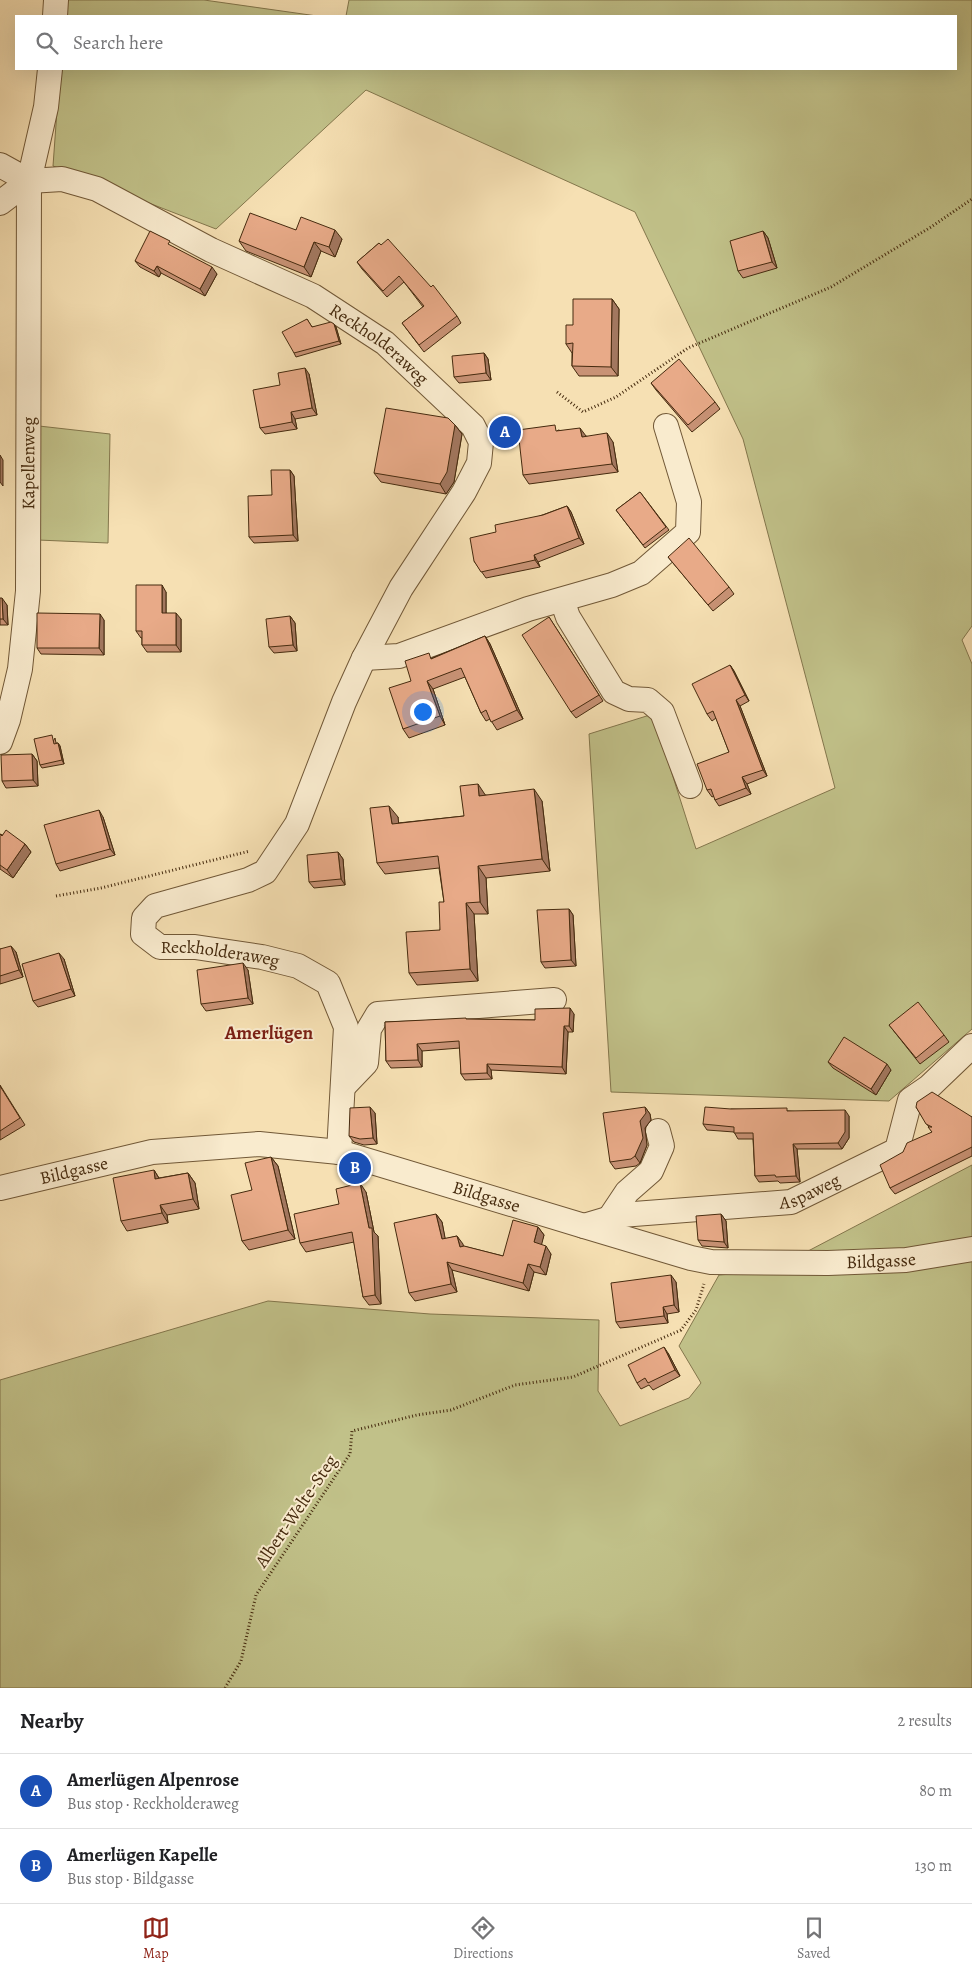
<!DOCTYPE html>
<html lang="en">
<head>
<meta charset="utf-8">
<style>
	body { margin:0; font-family:Alegreya,serif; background:#f6f6f6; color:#202124 }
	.you { position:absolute; left:422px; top:711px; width:18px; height:18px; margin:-12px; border:4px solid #fff; border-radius:50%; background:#1a73e8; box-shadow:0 0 0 8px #1a73e833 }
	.badge { display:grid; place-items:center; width:32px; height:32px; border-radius:50%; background:#8f2418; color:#fff; font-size:16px; font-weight:700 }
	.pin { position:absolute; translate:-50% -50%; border:2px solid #fff; box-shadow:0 1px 5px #0006 }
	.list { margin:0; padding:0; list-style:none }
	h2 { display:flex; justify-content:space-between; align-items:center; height:65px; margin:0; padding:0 20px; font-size:21px }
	h2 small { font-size:16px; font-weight:400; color:#757577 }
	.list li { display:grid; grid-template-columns:32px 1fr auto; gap:15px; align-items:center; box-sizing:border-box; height:75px; padding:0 20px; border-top:1px solid #e0e0e0 }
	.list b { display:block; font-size:19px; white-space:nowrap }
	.list p { margin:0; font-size:16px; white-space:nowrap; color:#757577 }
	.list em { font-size:16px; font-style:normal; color:#757577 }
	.icon { flex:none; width:28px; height:28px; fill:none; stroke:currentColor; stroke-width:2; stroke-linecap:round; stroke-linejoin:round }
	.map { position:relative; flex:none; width:972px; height:1688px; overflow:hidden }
	.search { position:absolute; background:#fff; box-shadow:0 5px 20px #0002; left:15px; right:15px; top:15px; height:55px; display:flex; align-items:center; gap:12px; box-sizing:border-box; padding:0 18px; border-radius:0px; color:#757577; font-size:19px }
	.sheet { height:215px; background:#fff }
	nav { display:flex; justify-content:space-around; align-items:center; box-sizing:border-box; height:70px; border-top:1px solid #e0e0e0; background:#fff; font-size:14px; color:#757577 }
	nav a { display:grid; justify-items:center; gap:2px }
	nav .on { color:#8f2418 }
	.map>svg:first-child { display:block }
	.green { fill:#c1c189; stroke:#83764c }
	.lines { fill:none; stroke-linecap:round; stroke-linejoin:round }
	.minor-casing { stroke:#715837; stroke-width:26 }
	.path { stroke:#452a0e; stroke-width:3; stroke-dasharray:1 2.5; stroke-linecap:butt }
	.minor { stroke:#f9ebce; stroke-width:24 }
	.wall { fill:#c89275; stroke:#452a0e }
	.shaded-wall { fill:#a2775f; stroke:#452a0e }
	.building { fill:#e8aa88; stroke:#452a0e }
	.labels { text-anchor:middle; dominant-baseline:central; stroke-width:4; stroke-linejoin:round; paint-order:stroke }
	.street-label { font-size:18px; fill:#452a0e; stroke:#f9ebce }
	.neighbourhood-label { font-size:19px; font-weight:bold; fill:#7a1f14; stroke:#f9ebce }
</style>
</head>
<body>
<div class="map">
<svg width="972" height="1688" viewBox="0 0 972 1688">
	<rect width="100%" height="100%" fill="#f6e0b3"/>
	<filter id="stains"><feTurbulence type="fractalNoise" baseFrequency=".004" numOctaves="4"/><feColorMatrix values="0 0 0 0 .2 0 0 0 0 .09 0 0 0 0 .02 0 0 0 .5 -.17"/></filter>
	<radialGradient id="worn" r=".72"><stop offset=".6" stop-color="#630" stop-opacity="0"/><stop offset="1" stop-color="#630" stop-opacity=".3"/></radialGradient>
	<g class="green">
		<polygon points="64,0 204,0 317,16 63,16"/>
		<polygon points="349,0 972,0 972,626 962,640 972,664 972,1029 889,1101 611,1092 589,734 653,714 696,849 835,788 743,439 635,212 366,90 216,229 53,166 60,69 956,69 956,16 346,16"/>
		<polygon points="39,426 110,434 108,543 38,540"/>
		<polygon points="972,1165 972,1688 0,1688 0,1380 268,1301 430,1314 599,1320 598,1391 620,1426 689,1398 701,1383 679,1346 719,1275 770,1271"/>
	</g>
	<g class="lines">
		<g class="minor-casing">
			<g id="minor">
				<polyline points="55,16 56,0"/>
				<polyline points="0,165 29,181"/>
				<path id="s1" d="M0 203 29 181 62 179 97 189 211 250 313 296 385 343 473 426 481 442 479 463 464 492 401 588 364 658 344 702 297 824 265 872 248 880 155 906 144 918 143 934 160 947H195L262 957 298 966 328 983 346 1027 339 1152"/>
				<polyline points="562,600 568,617 614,692 629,699 648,700 662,712 690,786"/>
				<polyline points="364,658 399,656 528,609 612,585 641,573 688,532 689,502 666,426"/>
				<path id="s2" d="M0 742 8 720 20 669 28 591 29 181 46 107 50 69"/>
				<polyline points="343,1087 366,1063 369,1029 378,1014 554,1000"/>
				<path id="s3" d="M0 1188 152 1152 259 1144 339 1152 584 1226 691 1258 711 1262 828 1263 906 1260 972 1249"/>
				<polyline points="609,1219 627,1192 651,1171 662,1146 658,1131"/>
				<path id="s4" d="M584 1226 621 1215 791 1202 897 1150 910 1100 929 1087 972 1046"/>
			</g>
		</g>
		<g class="path">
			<polyline points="557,392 583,412 616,397 688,348 831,287 931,227 972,199"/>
			<polyline points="56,896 101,888 250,851"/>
			<polyline points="225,1688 241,1661 256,1595 350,1454 352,1431 417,1415 451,1410 515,1385 573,1377 681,1330 696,1310 704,1284"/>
		</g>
		<use href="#minor" class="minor"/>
	</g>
	<g class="wall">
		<polygon points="296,230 342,239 335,257 321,251 311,277 246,251 239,241"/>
		<polygon points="763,231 768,238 777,268 743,278 738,271"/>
		<polygon points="379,243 457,316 461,323 424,352 402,323 423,307 404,282 387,297 362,269 357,262"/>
		<polygon points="173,247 217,274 205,296 161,273 159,277 140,267 135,261"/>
		<polygon points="612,299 619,309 618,376 579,376 572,366 572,353 566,344 573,325"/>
		<polygon points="307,319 312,327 334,324 336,327 341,344 296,357 294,353"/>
		<polygon points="484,353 488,359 491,380 459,383 454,377"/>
		<polygon points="309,374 317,415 295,419 297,429 265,434 260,428 280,385"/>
		<polygon points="651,383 715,402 720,409 692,432 656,390"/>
		<polygon points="455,425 462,434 454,482 446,494 381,482 374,473"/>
		<polygon points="558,430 613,442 618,472 529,484 523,475"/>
		<polygon points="290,470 294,476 298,541 254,543 249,537 272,495"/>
		<polygon points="640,492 669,530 645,548 616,510"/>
		<polygon points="567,506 571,512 584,544 538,562 540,567 486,578 474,561 496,532"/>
		<polygon points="668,557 729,587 734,594 713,611"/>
		<polygon points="166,592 166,613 181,619 181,652 147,652 142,645 142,638 141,638 136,631"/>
		<polygon points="0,598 7,605 8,625 0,625"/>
		<polygon points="290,616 295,623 297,651 274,653 269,647"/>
		<polygon points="549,617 603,701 576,718 571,712"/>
		<polygon points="104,620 104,655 41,654 37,648"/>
		<polygon points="485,636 490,644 523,719 497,730 490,719 486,721 481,713 465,677 433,689 445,725 409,738 403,729 411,681 432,658"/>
		<polygon points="730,665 734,671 749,701 740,706 767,776 747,784 751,794 719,806 715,800 714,796 712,797 707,790 729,752 716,718 712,721 707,714"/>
		<polygon points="55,738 56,743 58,743 60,746 64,764 42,768 40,765"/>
		<polygon points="32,754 37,761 38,786 6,788 2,781"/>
		<polygon points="485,795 542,801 550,871 486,878 488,914 474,914 478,981 417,985 409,973 440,930 444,902 439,868 385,874 377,863 398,817 398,823 464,816"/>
		<polygon points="103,817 115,855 60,871 56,864"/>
		<polygon points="0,834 25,844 31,852 13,878 0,869"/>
		<polygon points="338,852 343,859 345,885 314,888 309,882"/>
		<polygon points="569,909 573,915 576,966 545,968 541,962"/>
		<polygon points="0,949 16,952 23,977 0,984"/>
		<polygon points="64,959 75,996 38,1007 33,1001"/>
		<polygon points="248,970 253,1004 206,1011 201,1004"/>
		<polygon points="574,1014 573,1032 568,1032 566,1074 491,1070 492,1079 465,1080 461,1074 460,1048 422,1051 422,1067 391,1068 386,1061 385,1022 467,1019 535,1020"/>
		<polygon points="889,1025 944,1035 949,1042 920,1064"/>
		<polygon points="828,1062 891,1070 876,1095 833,1068"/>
		<polygon points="0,1085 25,1125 0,1140"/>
		<polygon points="645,1107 650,1114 651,1120 645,1128 647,1145 640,1163 636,1166 615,1169 610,1162"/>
		<polygon points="916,1107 972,1117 972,1156 895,1194 890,1188 903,1152 932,1132"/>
		<polygon points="731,1109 789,1111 849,1116 849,1138 842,1149 797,1149 800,1182 780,1183 778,1181 759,1182 755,1176 753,1139 738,1139 734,1132 707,1130 703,1124"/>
		<polygon points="375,1113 377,1144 364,1145 354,1142 349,1136"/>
		<polygon points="271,1157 278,1166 295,1239 249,1250 242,1241 252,1190"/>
		<polygon points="154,1170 159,1178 188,1173 195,1183 199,1209 167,1215 168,1223 127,1231 121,1221"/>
		<polygon points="366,1192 374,1232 378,1236 381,1304 369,1305 363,1297 354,1242 306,1252 300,1243 339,1204"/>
		<polygon points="436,1214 442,1222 445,1239 457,1236 463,1246 503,1256 538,1227 544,1235 541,1244 551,1254 546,1275 534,1272 529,1291 452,1270 457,1292 415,1301 409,1293"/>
		<polygon points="721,1214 726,1221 728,1248 702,1246 698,1240"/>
		<polygon points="676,1282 679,1312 667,1314 668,1323 620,1328 616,1322"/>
		<polygon points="668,1353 680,1376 653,1390 649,1385 641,1389 637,1383"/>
	</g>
	<g class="shaded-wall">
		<polygon points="335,230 342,239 335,257 329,247"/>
		<polygon points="763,231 768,238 777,268 772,262"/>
		<polygon points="314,242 321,251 311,277 304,267"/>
		<polygon points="157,266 161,273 159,277 154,271"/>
		<polygon points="212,267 217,274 205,296 200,289"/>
		<polygon points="612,299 619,309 618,376 611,367"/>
		<polygon points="334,324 336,327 341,344 339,341"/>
		<polygon points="484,353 488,359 491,380 486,373"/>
		<polygon points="305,368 309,374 317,415 312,408"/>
		<polygon points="291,412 295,419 297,429 292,422"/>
		<polygon points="455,425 462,434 454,482 446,494 440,484"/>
		<polygon points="580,428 586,436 588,446 582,437"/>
		<polygon points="607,433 613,442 618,472 612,464"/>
		<polygon points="0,455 3,460 3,486 0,482"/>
		<polygon points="290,470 294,476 298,541 293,535"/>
		<polygon points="567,506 571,512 584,544 579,538"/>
		<polygon points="534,555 538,562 540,567 535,560"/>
		<polygon points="162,585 166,592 166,619 162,613"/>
		<polygon points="2,598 7,605 8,625 3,619"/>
		<polygon points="176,613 181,619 181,652 176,645"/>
		<polygon points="100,614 104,620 104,655 99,648"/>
		<polygon points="290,616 295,623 297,651 293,645"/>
		<polygon points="485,636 490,644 523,719 517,710"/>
		<polygon points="730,665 734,671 749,701 745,695"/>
		<polygon points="427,681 433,689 445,725 440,716"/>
		<polygon points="736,700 740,706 767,776 763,770"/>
		<polygon points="58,743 60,746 64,764 62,760"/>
		<polygon points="32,754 37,761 38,786 33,780"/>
		<polygon points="742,777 747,784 751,794 746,788"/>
		<polygon points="478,784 486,796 479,796"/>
		<polygon points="534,789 542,801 550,871 542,859"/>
		<polygon points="389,806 398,817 400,836 392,824"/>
		<polygon points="99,810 103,817 115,855 110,849"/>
		<polygon points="25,844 31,852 13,878 7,870"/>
		<polygon points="338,852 343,859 345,885 341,879"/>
		<polygon points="478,866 486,878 488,914 480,902"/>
		<polygon points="466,903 474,914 478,981 470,969"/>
		<polygon points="569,909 573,915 576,966 571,960"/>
		<polygon points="11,946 16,952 23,977 19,970"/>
		<polygon points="59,953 64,959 75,996 71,989"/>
		<polygon points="243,963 248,970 253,1004 248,998"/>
		<polygon points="570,1008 574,1014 573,1032 569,1026"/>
		<polygon points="564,1026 568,1032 566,1074 562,1067"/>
		<polygon points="417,1044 422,1051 422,1067 418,1060"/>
		<polygon points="487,1064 491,1070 492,1079 487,1073"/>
		<polygon points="887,1064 891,1070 876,1095 871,1089"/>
		<polygon points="370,1107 375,1113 377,1144 373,1138"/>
		<polygon points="645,1107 650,1114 651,1120 645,1128 647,1145 640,1163 635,1156 640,1121"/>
		<polygon points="845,1110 849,1116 849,1138 842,1149 838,1143"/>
		<polygon points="793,1144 797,1149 800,1182 796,1176"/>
		<polygon points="271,1157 278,1166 295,1239 288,1230"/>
		<polygon points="154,1170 160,1180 155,1179"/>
		<polygon points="188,1173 195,1183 199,1209 193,1199"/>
		<polygon points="360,1183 366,1192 374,1232 378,1236 381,1304 375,1295 369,1228"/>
		<polygon points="160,1205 167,1215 168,1223 162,1213"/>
		<polygon points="436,1214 442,1222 447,1248 442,1239"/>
		<polygon points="721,1214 726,1221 728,1248 724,1242"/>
		<polygon points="538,1227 544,1235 540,1251 534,1242"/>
		<polygon points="457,1236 463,1244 465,1255 460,1247"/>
		<polygon points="546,1246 551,1254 546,1275 540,1267"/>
		<polygon points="447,1262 452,1270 457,1292 451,1284"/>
		<polygon points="528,1264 534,1272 529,1291 523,1283"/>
		<polygon points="671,1275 676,1282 679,1312 674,1305"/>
		<polygon points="663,1307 667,1314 668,1323 664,1316"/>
		<polygon points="664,1347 668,1353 680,1376 675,1370"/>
	</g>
	<g class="building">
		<polygon points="250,213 296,230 301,217 335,230 329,247 314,242 304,267 239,241"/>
		<polygon points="150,231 170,241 168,244 212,267 200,289 157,266 154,271 135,261"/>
		<polygon points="763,231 772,262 738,271 730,241"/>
		<polygon points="388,239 431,287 433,285 457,316 419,345 402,323 424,306 399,276 383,291 357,262 379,243 381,245"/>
		<polygon points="573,299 612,299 611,367 572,366 573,343 566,344 566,325 573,325"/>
		<polygon points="307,319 312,327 331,322 334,324 339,341 294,353 282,332"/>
		<polygon points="484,353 486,373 454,377 452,356"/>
		<polygon points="679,359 715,402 688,425 651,383"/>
		<polygon points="305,368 312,408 291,412 292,422 260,428 253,390 280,385 278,373"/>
		<polygon points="386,408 448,418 455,425 447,472 440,484 374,473"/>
		<polygon points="555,425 556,431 580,428 582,437 607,433 612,464 523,475 518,430"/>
		<polygon points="271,470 290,470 293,535 249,537 248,496 272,495"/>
		<polygon points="640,492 666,527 643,545 616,510"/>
		<polygon points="567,506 579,538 534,555 535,560 481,572 474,561 470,538 496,532 495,525 543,515"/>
		<polygon points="689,538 729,587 708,605 668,557"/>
		<polygon points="136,585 162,585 162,613 176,613 176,645 142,645 142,631 136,631"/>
		<polygon points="0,598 2,598 3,619 0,619"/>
		<polygon points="37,613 100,614 99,648 37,648"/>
		<polygon points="290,616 293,645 269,647 266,619"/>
		<polygon points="549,617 599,695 571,712 522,635"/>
		<polygon points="485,636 517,710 491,722 486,710 481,713 461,668 427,681 440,716 403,729 389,688 411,681 405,661 429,653 431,659"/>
		<polygon points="730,665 745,695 736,700 763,770 742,777 746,788 715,800 711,789 707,790 697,764 729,752 713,711 707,714 692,684"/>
		<polygon points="52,735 54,744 58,743 62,760 40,765 34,739"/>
		<polygon points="32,754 33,780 2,781 1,755"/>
		<polygon points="478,784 479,796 534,789 542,859 478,866 480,902 466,903 470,969 409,973 406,932 440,930 439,902 444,902 438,856 377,863 370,808 389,806 392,824 464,816 460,786"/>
		<polygon points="99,810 110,849 56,864 44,825"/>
		<polygon points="6,830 25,844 7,870 0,865 0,834 2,836"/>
		<polygon points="338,852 341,879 309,882 307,855"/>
		<polygon points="569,909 571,960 541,962 537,910"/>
		<polygon points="11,946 19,970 0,976 0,949"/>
		<polygon points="59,953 71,989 33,1001 22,964"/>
		<polygon points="243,963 248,998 201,1004 197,970"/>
		<polygon points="918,1002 944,1035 916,1058 889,1025"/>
		<polygon points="570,1008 569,1026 564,1026 562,1067 487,1064 487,1073 461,1074 459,1041 417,1044 418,1060 386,1061 385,1022 466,1018 466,1019 535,1020 535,1009"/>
		<polygon points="844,1037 887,1064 871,1089 828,1062"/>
		<polygon points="0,1086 20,1118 0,1131"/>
		<polygon points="932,1092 972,1117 972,1147 890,1188 880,1165 903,1152 907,1143 932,1132 928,1127 932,1127 926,1124 916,1107 917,1102"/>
		<polygon points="370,1107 373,1138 360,1139 349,1136 350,1108"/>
		<polygon points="645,1107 646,1113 640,1121 643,1138 635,1156 631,1159 610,1162 603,1113"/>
		<polygon points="705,1107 731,1109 787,1108 787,1111 845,1110 845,1132 838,1143 793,1144 796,1176 776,1177 775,1175 755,1176 753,1133 734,1133 734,1127 703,1124"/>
		<polygon points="271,1157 288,1230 242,1241 231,1195 252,1190 245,1163"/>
		<polygon points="154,1170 155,1179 188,1173 193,1199 160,1205 162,1213 121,1221 113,1178"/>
		<polygon points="360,1183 369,1228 372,1228 375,1295 363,1297 352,1232 300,1243 294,1214 339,1204 336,1189"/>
		<polygon points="436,1214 442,1239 457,1236 460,1247 464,1246 503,1256 513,1220 538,1227 534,1242 546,1246 540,1267 528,1264 523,1283 447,1262 451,1284 409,1293 394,1223"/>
		<polygon points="721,1214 724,1242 698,1240 696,1216"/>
		<polygon points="671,1275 674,1305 663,1307 664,1316 616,1322 611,1283"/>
		<polygon points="664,1347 675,1370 648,1383 645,1378 637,1383 628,1365"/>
	</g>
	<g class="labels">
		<g class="street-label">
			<text stroke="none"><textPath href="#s1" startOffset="429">Reckholderaweg</textPath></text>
			<text stroke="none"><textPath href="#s2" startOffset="282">Kapellenweg</textPath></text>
			<text stroke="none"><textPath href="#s1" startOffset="1286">Reckholderaweg</textPath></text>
			<text stroke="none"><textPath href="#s3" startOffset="76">Bildgasse</textPath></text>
			<text stroke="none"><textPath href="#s4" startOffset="230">Aspaweg</textPath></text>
			<text stroke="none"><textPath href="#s3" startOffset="498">Bildgasse</textPath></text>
			<text stroke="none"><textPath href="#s3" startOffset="902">Bildgasse</textPath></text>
			<text transform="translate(296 1511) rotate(-56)">Albert-Welte-Steg</text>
		</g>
		<g class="neighbourhood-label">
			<text x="269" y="1033">Amerlügen</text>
		</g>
	</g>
	<rect width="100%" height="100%" filter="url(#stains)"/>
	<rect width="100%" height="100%" fill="url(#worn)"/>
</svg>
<div class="you"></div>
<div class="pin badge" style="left:505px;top:432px;background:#1a4fb4">A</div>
<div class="pin badge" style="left:355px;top:1168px;background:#1a4fb4">B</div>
<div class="search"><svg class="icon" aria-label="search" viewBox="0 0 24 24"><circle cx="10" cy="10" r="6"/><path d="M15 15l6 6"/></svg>Search here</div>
</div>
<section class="sheet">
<h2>Nearby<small>2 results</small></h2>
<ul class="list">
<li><span class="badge" style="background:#1a4fb4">A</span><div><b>Amerlügen Alpenrose</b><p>Bus stop · Reckholderaweg</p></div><em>80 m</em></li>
<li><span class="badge" style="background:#1a4fb4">B</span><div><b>Amerlügen Kapelle</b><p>Bus stop · Bildgasse</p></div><em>130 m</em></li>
</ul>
</section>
<nav>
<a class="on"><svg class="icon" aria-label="map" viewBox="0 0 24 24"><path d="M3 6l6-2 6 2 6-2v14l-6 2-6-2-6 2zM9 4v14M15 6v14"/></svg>Map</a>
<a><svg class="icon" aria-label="directions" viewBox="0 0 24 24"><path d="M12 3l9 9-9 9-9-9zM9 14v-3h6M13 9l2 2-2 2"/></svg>Directions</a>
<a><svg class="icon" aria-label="saved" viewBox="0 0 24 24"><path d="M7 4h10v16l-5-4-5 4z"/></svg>Saved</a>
</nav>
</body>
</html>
